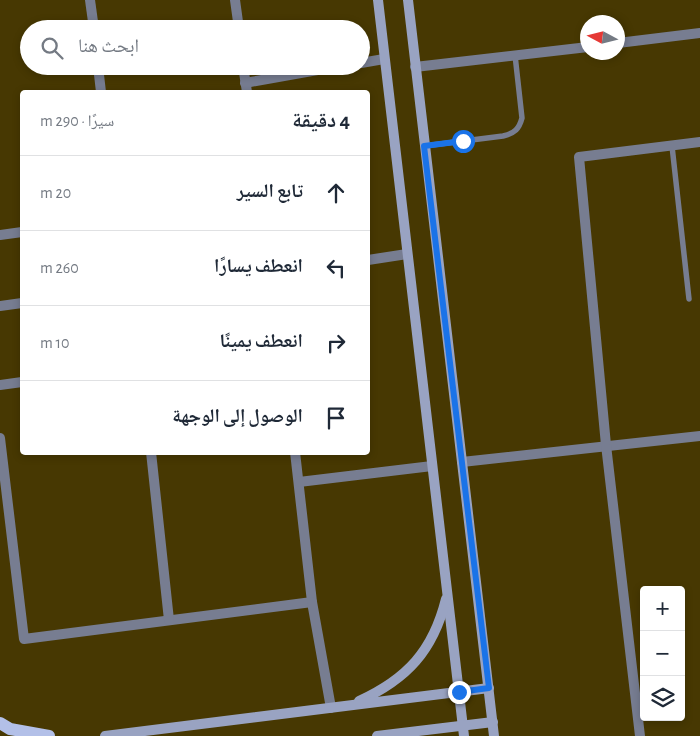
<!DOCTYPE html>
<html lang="ar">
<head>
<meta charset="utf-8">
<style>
	body { margin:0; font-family:"Alegreya Sans","Noto Naskh Arabic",sans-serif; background:#f2f2f3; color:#1f2937; direction:rtl }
	.controls { position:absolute; right:15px; bottom:15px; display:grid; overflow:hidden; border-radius:5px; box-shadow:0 2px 8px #0003 }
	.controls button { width:45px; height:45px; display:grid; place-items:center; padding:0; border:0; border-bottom:1px solid #e0e1e3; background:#fff; color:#1f2937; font:25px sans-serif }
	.compass { position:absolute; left:580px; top:15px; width:45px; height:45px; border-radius:50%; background:#fff; box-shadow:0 2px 8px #0003; rotate:277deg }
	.stop { position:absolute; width:15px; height:15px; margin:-11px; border:4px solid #1a73e8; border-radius:50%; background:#fff }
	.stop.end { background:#1a73e8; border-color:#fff; box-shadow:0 1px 5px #0008 }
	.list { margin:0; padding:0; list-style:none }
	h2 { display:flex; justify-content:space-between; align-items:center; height:65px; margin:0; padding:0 20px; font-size:21px }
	h2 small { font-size:16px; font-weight:400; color:#747a83 }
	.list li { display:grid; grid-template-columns:32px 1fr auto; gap:15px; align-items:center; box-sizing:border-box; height:75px; padding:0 20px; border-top:1px solid #e0e1e3 }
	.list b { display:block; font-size:19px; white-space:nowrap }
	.list em { font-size:16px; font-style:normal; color:#747a83 }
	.icon { flex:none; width:28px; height:28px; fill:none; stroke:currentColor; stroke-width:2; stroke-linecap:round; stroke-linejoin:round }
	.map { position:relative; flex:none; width:700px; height:736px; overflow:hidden; direction:ltr }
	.search { position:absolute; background:#fff; box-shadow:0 2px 8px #0003; left:20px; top:20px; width:350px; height:55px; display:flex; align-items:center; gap:12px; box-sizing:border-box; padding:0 18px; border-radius:28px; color:#747a83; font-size:19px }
	.panel { position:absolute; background:#fff; box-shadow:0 2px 8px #0003; left:20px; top:90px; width:350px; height:365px; border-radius:5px; direction:rtl }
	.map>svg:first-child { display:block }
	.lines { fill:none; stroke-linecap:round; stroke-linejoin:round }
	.lane { stroke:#777d91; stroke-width:5.5 }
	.street { stroke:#777d91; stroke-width:10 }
	.secondary { stroke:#99a3c2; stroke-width:10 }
	.primary { stroke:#b3c0e8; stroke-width:12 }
	.route { stroke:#1a73e8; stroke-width:6 }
</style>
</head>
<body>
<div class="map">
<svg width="700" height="736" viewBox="0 0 700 736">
	<rect width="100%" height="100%" fill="#473802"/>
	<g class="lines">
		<g class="lane">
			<path d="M424 146 503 136C515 133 519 129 522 118L515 55"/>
			<polyline points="672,146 689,299"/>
		</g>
		<g class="street">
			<polyline points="90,0 94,29"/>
			<polyline points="235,0 239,29"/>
			<polyline points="618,43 700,33"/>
			<polyline points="361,63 384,59"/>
			<polyline points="98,66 101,92"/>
			<polyline points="243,66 247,92"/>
			<polyline points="415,67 588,47"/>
			<polyline points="245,83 340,66"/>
			<polyline points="0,235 22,232"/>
			<polyline points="368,260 407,254"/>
			<polyline points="0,306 22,303"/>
			<polyline points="0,385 22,382"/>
			<polyline points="0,438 24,639 312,602 295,452"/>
			<polyline points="151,452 169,620"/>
			<polyline points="462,462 700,436"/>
			<polyline points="299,482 432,466"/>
			<polyline points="312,602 331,708"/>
			<polyline points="640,736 606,445 579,157 700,142"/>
		</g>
		<g class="secondary">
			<polyline points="378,0 464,736"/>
			<polyline points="408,0 494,736"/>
			<path d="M359 701C407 679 433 651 446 599"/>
			<polyline points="105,736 489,688"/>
			<polyline points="377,736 493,722"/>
		</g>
		<polyline class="primary" points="0,723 10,729 49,736"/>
	</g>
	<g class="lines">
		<polyline class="route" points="459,692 489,688 424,146 463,141"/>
	</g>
</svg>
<div class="controls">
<button>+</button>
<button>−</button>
<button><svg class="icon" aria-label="layers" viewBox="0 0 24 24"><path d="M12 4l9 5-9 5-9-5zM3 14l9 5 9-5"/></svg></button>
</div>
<svg class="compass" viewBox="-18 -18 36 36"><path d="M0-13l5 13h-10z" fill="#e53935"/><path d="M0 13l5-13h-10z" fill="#747a83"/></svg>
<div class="stop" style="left:463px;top:141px"></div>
<div class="stop end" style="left:459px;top:692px"></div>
<div class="search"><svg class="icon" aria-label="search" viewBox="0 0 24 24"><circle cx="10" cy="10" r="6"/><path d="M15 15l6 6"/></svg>ابحث هنا</div>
<section class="panel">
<h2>4 دقيقة<small>سيرًا · 290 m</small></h2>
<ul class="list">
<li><svg class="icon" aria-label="ahead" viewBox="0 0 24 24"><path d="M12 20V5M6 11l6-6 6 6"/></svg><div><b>تابع السير</b></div><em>20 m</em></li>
<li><svg class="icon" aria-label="left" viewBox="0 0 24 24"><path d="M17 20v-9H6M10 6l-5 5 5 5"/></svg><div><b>انعطف يسارًا</b></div><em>260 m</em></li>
<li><svg class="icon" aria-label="right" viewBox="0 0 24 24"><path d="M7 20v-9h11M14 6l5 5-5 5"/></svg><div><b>انعطف يمينًا</b></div><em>10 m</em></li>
<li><svg class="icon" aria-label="arrive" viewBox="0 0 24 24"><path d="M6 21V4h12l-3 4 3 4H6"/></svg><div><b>الوصول إلى الوجهة</b></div></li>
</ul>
</section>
</div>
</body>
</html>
